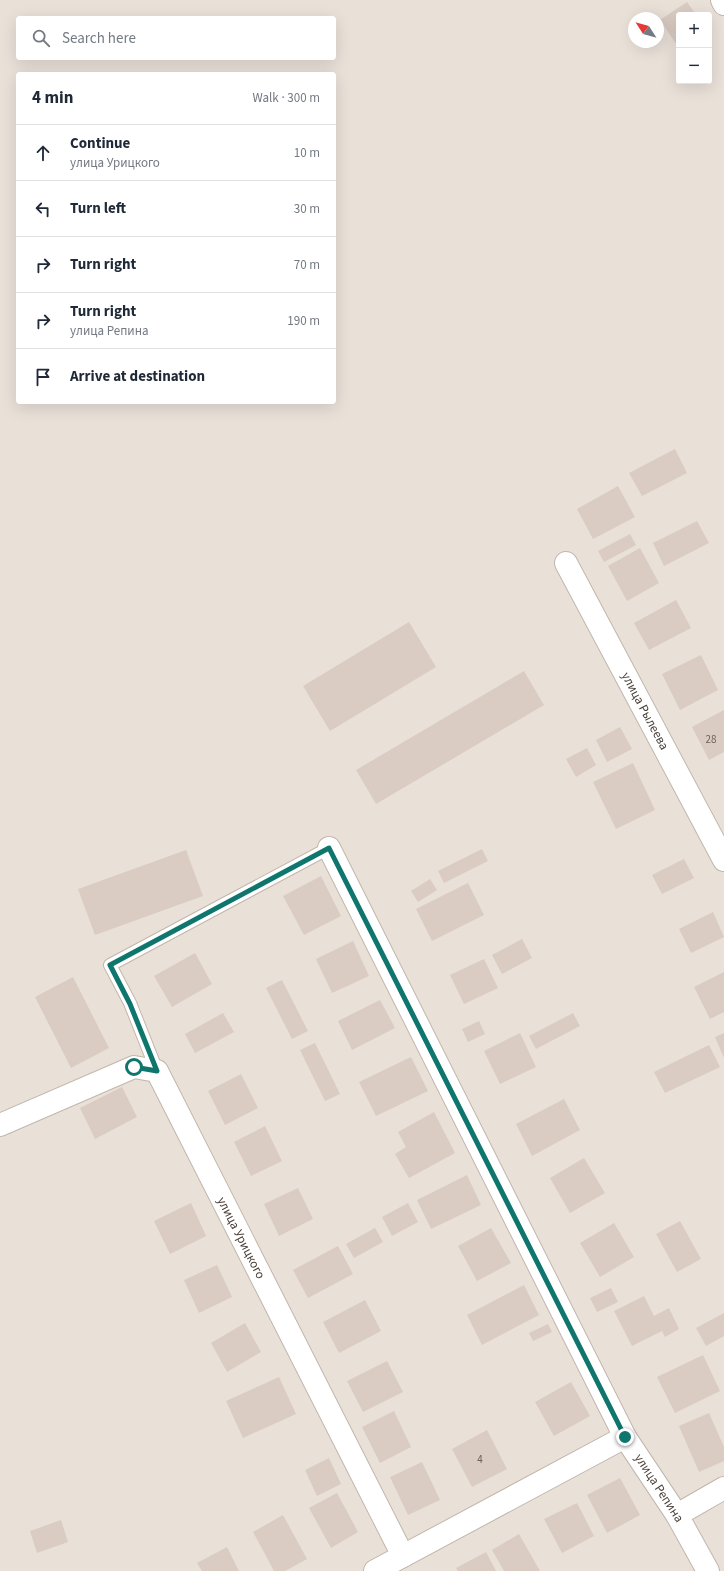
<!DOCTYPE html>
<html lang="en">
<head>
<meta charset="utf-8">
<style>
	body { margin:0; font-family:"Source Sans 3",sans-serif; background:#f6f6f7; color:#1f2937 }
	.controls { position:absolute; right:12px; top:12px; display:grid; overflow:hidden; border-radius:4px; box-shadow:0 4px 16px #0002 }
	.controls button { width:36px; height:36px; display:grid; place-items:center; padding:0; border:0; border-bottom:1px solid #e0e1e3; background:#fff; color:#1f2937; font:20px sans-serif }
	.compass { position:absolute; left:628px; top:12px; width:36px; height:36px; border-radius:50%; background:#fff; box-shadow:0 4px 16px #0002; rotate:306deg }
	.stop { position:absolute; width:12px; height:12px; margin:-9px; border:3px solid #0f766e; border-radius:50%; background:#fff }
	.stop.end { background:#0f766e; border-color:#fff; box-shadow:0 1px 4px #0008 }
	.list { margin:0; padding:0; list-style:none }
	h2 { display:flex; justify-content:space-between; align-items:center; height:52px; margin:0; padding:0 16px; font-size:17px }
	h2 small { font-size:13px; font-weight:400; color:#747a83 }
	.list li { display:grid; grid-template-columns:26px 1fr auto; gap:12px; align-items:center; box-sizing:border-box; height:56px; padding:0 16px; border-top:1px solid #e0e1e3 }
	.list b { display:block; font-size:15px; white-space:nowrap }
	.list p { margin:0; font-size:13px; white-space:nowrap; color:#747a83 }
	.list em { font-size:13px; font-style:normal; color:#747a83 }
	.icon { flex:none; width:22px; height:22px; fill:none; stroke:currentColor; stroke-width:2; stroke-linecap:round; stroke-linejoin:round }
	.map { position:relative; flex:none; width:724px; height:1571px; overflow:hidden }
	.search { position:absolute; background:#fff; box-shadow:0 4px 16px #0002; left:16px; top:16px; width:320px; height:44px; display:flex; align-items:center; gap:10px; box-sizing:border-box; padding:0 14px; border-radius:4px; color:#747a83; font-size:15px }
	.panel { position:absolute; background:#fff; box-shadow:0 4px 16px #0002; left:16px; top:72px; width:320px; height:332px; border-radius:4px }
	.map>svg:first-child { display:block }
	.residential { fill:#e9e0d8; fill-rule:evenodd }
	.building { fill:#daccc2 }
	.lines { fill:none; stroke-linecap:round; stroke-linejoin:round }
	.service-casing { stroke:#c1b6ac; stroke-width:14 }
	.minor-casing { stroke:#c1b6ac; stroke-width:24 }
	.service { stroke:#fff; stroke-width:12 }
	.minor { stroke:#fff; stroke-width:22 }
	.route { stroke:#0f766e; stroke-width:5 }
	.labels { text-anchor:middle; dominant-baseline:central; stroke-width:3; stroke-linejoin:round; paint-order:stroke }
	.number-label { font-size:11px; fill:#6d625a }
	.street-label { font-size:13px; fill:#493f38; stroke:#fff }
</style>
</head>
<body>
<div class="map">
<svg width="724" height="1571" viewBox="0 0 724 1571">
	<rect width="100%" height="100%" fill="#f5f0ea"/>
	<path class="residential" d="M0 0H724V1571H0ZM679 15H709V81H679ZM18 18H334V58H18ZM634 18H658V42H634ZM18 74H334V402H18Z"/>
	<g class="building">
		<polygon points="687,2 696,15 679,15 679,48 660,20"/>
		<polygon points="675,449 687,473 642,496 629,473"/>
		<polygon points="618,486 635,517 593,539 577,509"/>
		<polygon points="697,521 709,543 664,566 653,543"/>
		<polygon points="630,534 636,545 604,562 598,551"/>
		<polygon points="640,548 659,583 627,601 608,566"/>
		<polygon points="676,600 691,628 649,650 634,623"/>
		<polygon points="409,622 436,667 330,731 303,686"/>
		<polygon points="701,655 718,690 680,710 662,674"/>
		<polygon points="524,671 544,705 376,804 356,770"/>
		<polygon points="724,710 724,752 709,760 692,727"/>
		<polygon points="620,727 632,749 607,762 596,740"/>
		<polygon points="587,748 596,765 576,777 566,759"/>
		<polygon points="633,763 655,810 616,829 593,782"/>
		<polygon points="482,849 488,861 444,883 438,871"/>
		<polygon points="186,850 203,896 95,935 78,889"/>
		<polygon points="684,859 694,878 662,894 652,875"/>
		<polygon points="321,876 341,916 304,935 283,896"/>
		<polygon points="430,879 437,890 418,902 411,891"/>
		<polygon points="468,883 484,915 432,941 416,909"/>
		<polygon points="713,912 724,937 691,953 679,929"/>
		<polygon points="522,939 532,958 502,974 492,955"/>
		<polygon points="353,941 369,976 332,993 316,959"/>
		<polygon points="195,953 212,984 172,1007 154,976"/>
		<polygon points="484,959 498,988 464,1004 450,975"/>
		<polygon points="724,972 724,1012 710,1019 694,987"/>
		<polygon points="73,977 109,1048 71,1068 35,997"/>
		<polygon points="282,980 308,1031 292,1039 266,988"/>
		<polygon points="380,1000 395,1028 352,1050 338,1021"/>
		<polygon points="223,1013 234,1032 195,1053 185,1034"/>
		<polygon points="573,1013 580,1026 536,1049 529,1036"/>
		<polygon points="479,1021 485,1034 468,1042 462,1029"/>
		<polygon points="520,1033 536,1067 500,1084 484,1051"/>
		<polygon points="724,1033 724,1058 715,1037"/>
		<polygon points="315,1043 340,1094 325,1101 300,1050"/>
		<polygon points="709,1045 720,1067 665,1093 654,1072"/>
		<polygon points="411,1057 428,1091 376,1116 359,1082"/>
		<polygon points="241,1074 258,1108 225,1125 208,1091"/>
		<polygon points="122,1087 137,1117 95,1139 80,1108"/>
		<polygon points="564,1099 580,1130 532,1156 516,1124"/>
		<polygon points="434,1112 455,1153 409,1178 395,1154 406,1147 398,1132"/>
		<polygon points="265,1126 282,1161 251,1176 234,1142"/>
		<polygon points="584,1158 605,1193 570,1213 550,1178"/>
		<polygon points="467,1175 481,1205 431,1229 417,1200"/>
		<polygon points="298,1188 313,1219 279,1236 264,1204"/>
		<polygon points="191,1203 206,1236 170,1254 154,1221"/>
		<polygon points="408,1203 418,1222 392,1236 382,1217"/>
		<polygon points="680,1221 701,1259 677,1272 656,1234"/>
		<polygon points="614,1223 634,1257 600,1277 580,1243"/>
		<polygon points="375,1228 383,1242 354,1258 346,1244"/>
		<polygon points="491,1228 511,1263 477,1281 458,1246"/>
		<polygon points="338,1246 353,1274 308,1298 293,1270"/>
		<polygon points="217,1265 232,1297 199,1313 184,1280"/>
		<polygon points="524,1285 539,1315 482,1345 467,1315"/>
		<polygon points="611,1288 618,1302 597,1312 590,1298"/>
		<polygon points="644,1296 654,1316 669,1308 679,1329 665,1337 662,1331 632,1346 614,1311"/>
		<polygon points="365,1300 381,1331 339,1353 323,1322"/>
		<polygon points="724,1313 724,1336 706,1346 696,1328"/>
		<polygon points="245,1323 261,1352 227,1372 211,1343"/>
		<polygon points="548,1324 552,1332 533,1341 529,1333"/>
		<polygon points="703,1355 720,1391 675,1413 657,1377"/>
		<polygon points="387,1361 403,1392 363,1412 347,1381"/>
		<polygon points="279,1377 296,1414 243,1438 226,1401"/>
		<polygon points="571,1382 590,1416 554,1436 535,1402"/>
		<polygon points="394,1411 411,1447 380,1463 362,1427"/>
		<polygon points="709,1413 724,1447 724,1461 699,1472 679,1426"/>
		<polygon points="487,1430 507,1469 472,1487 452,1449"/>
		<polygon points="329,1458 341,1484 317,1496 305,1470"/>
		<polygon points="422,1462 440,1500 408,1515 390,1477"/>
		<polygon points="620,1478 640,1515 607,1533 587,1495"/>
		<polygon points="337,1493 358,1532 331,1548 309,1508"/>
		<polygon points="577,1503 594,1536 562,1553 544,1519"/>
		<polygon points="283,1515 307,1559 285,1571 274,1571 253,1532"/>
		<polygon points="61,1520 68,1542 37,1553 30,1531"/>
		<polygon points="519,1534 540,1571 504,1571 492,1550"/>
		<polygon points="227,1547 239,1571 202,1571 197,1563"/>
		<polygon points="486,1552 496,1571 458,1571 456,1568"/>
	</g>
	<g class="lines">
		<g class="service-casing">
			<polyline id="service" points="157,1071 130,1003 110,965 329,848"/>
		</g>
		<g class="minor-casing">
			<g id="minor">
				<polyline points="722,0 724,4"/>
				<polyline points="566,563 724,860"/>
				<polyline points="329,848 625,1437 677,1515 708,1571"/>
				<polyline points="0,1125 134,1067 157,1071 403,1556"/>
				<polyline points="677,1515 724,1488"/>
				<polyline points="375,1571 625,1437"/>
			</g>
		</g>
		<use href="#service" class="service"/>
		<use href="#minor" class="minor"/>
	</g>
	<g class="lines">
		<polyline class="route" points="134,1067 157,1071 130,1004 110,965 329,848 625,1437"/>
	</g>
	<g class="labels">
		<g class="number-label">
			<text x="711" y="739">28</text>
			<text x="480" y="1459">4</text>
		</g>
		<g class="street-label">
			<text transform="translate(645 711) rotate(62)">улица Рылеева</text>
			<text transform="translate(241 1238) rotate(63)">улица Урицкого</text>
			<text transform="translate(659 1488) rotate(57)">улица Репина</text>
		</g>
	</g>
</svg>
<div class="controls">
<button>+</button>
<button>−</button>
</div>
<svg class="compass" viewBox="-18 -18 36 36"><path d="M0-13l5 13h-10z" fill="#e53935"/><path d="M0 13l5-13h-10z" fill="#747a83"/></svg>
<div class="stop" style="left:134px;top:1067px"></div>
<div class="stop end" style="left:625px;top:1437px"></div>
<div class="search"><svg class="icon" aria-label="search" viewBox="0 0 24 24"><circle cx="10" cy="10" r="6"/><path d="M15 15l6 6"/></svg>Search here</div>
<section class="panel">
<h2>4 min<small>Walk · 300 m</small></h2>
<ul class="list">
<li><svg class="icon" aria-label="ahead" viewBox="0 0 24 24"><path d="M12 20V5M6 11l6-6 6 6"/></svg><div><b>Continue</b><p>улица Урицкого</p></div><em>10 m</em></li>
<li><svg class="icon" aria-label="left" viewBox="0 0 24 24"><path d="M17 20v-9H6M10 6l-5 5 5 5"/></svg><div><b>Turn left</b></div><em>30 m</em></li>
<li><svg class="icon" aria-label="right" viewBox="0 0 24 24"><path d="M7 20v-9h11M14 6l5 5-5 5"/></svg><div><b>Turn right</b></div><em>70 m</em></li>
<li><svg class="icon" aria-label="right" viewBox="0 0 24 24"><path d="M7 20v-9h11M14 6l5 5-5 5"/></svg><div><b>Turn right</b><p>улица Репина</p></div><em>190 m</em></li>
<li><svg class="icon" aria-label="arrive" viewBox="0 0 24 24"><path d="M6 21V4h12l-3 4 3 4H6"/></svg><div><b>Arrive at destination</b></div></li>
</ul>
</section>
</div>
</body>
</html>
